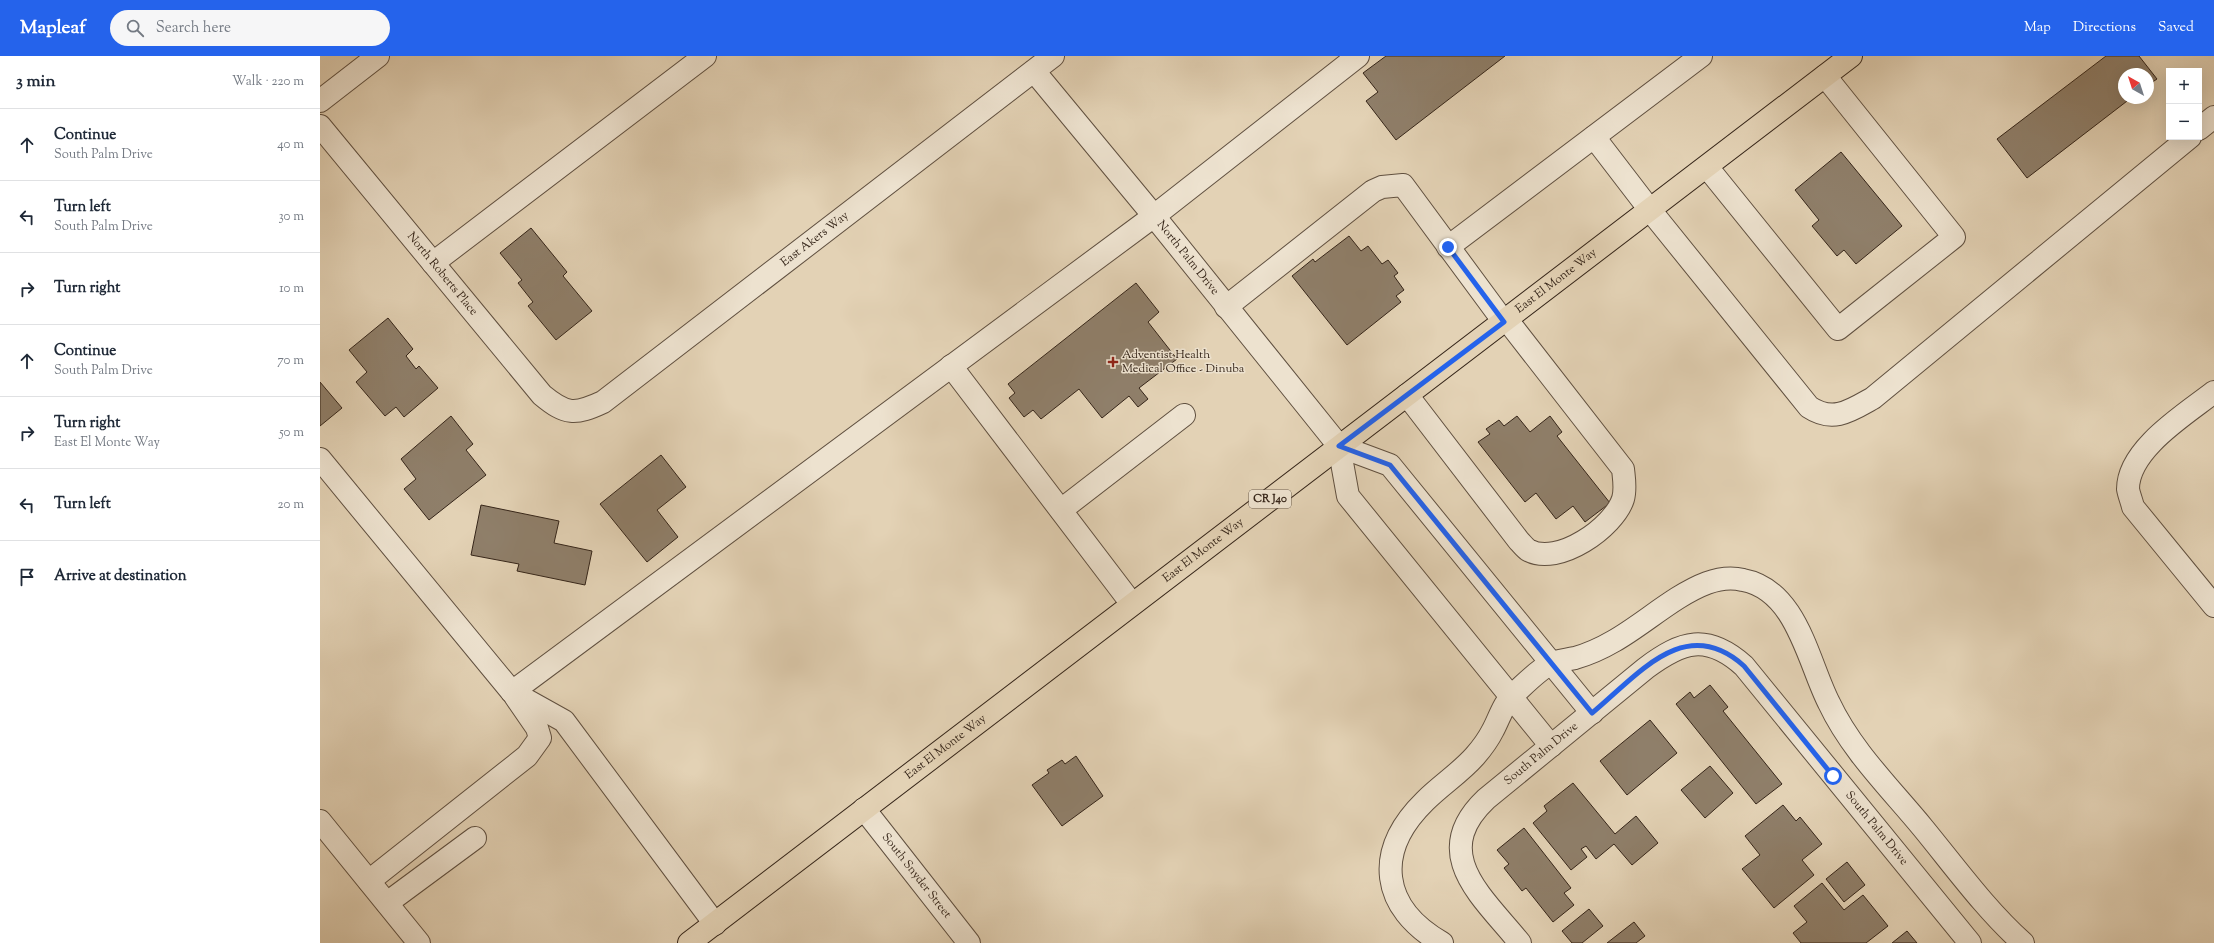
<!DOCTYPE html>
<html lang="en">
<head>
<meta charset="utf-8">
<style>
	body { margin:0; font-family:"Sorts Mill Goudy",serif; background:#f6f6f7; color:#1f2937 }
	.controls { position:absolute; right:12px; top:12px; display:grid; overflow:hidden; border-radius:0px; box-shadow:0 4px 16px #0002 }
	.controls button { width:36px; height:36px; display:grid; place-items:center; padding:0; border:0; border-bottom:1px solid #e0e1e3; background:#fff; color:#1f2937; font:20px sans-serif }
	.compass { position:absolute; left:1798px; top:12px; width:36px; height:36px; border-radius:50%; background:#fff; box-shadow:0 4px 16px #0002; rotate:321deg }
	.stop { position:absolute; width:12px; height:12px; margin:-9px; border:3px solid #2563eb; border-radius:50%; background:#fff }
	.stop.end { background:#2563eb; border-color:#fff; box-shadow:0 1px 4px #0008 }
	.list { margin:0; padding:0; list-style:none }
	h2 { display:flex; justify-content:space-between; align-items:center; height:52px; margin:0; padding:0 16px; font-size:17px }
	h2 small { font-size:13px; font-weight:400; color:#747a83 }
	.list li { display:grid; grid-template-columns:26px 1fr auto; gap:12px; align-items:center; box-sizing:border-box; height:72px; padding:0 16px; border-top:1px solid #e0e1e3 }
	.list b { display:block; font-size:15px; white-space:nowrap }
	.list p { margin:0; font-size:13px; white-space:nowrap; color:#747a83 }
	.list em { font-size:13px; font-style:normal; color:#747a83 }
	.icon { flex:none; width:22px; height:22px; fill:none; stroke:currentColor; stroke-width:2; stroke-linecap:round; stroke-linejoin:round }
	.map { position:relative; flex:none; width:1894px; height:887px; overflow:hidden }
	header { display:flex; align-items:center; gap:24px; box-sizing:border-box; height:56px; padding:0 20px; background:#2563eb; color:#fff }
	header strong { font-size:19px }
	nav { display:flex; gap:22px; margin-inline-start:auto; font-size:14px }
	.search { width:280px; height:36px; background:#f6f6f7; display:flex; align-items:center; gap:10px; box-sizing:border-box; padding:0 14px; border-radius:22px; color:#747a83; font-size:15px }
	main { display:flex }
	aside { flex:1; background:#fff }
	.map>svg:first-child { display:block }
	.building { fill:#8f7f6a; stroke:#352519 }
	.lines { fill:none; stroke-linecap:round; stroke-linejoin:round }
	.minor-casing { stroke:#605040; stroke-width:24 }
	.major-casing { stroke:#352519; stroke-width:24 }
	.minor { stroke:#ede2cf; stroke-width:22 }
	.major { stroke:#e3d2b5; stroke-width:22 }
	.route { stroke:#2563eb; stroke-width:5 }
	.poi-dot { fill:#8f2418; stroke:#ede2cf; stroke-width:1.5 }
	.labels { text-anchor:middle; dominant-baseline:central; stroke-width:3; stroke-linejoin:round; paint-order:stroke }
	.shield { fill:#ede2cf; stroke:#6c5e50; stroke-width:1 }
	.shield-label { font-size:11px; font-weight:bold; fill:#352519 }
	.street-label { font-size:12px; fill:#352519; stroke:#ede2cf }
	.poi-label { font-size:12px; fill:#352519; stroke:#ede2cf; text-anchor:start }
</style>
</head>
<body>
<header>
<strong>Mapleaf</strong>
<div class="search"><svg class="icon" aria-label="search" viewBox="0 0 24 24"><circle cx="10" cy="10" r="6"/><path d="M15 15l6 6"/></svg>Search here</div>
<nav><a>Map</a><a>Directions</a><a>Saved</a></nav>
</header>
<main>
<aside>
<h2>3 min<small>Walk · 220 m</small></h2>
<ul class="list">
<li><svg class="icon" aria-label="ahead" viewBox="0 0 24 24"><path d="M12 20V5M6 11l6-6 6 6"/></svg><div><b>Continue</b><p>South Palm Drive</p></div><em>40 m</em></li>
<li><svg class="icon" aria-label="left" viewBox="0 0 24 24"><path d="M17 20v-9H6M10 6l-5 5 5 5"/></svg><div><b>Turn left</b><p>South Palm Drive</p></div><em>30 m</em></li>
<li><svg class="icon" aria-label="right" viewBox="0 0 24 24"><path d="M7 20v-9h11M14 6l5 5-5 5"/></svg><div><b>Turn right</b></div><em>10 m</em></li>
<li><svg class="icon" aria-label="ahead" viewBox="0 0 24 24"><path d="M12 20V5M6 11l6-6 6 6"/></svg><div><b>Continue</b><p>South Palm Drive</p></div><em>70 m</em></li>
<li><svg class="icon" aria-label="right" viewBox="0 0 24 24"><path d="M7 20v-9h11M14 6l5 5-5 5"/></svg><div><b>Turn right</b><p>East El Monte Way</p></div><em>50 m</em></li>
<li><svg class="icon" aria-label="left" viewBox="0 0 24 24"><path d="M17 20v-9H6M10 6l-5 5 5 5"/></svg><div><b>Turn left</b></div><em>20 m</em></li>
<li><svg class="icon" aria-label="arrive" viewBox="0 0 24 24"><path d="M6 21V4h12l-3 4 3 4H6"/></svg><div><b>Arrive at destination</b></div></li>
</ul>
</aside>
<div class="map">
<svg width="1894" height="887" viewBox="0 0 1894 887">
	<rect width="100%" height="100%" fill="#e3d2b5"/>
	<filter id="stains"><feTurbulence type="fractalNoise" baseFrequency=".005" numOctaves="4"/><feColorMatrix values="0 0 0 0 .2 0 0 0 0 .09 0 0 0 0 .02 0 0 0 .5 -.17"/></filter>
	<radialGradient id="worn" r=".72"><stop offset=".6" stop-color="#630" stop-opacity="0"/><stop offset="1" stop-color="#630" stop-opacity=".3"/></radialGradient>
	<g class="building">
		<polygon points="1066,0 1185,0 1076,84 1046,45 1058,36 1043,17"/>
		<polygon points="1786,0 1819,0 1837,23 1828,29 1828,18 1804,18 1804,42 1811,42 1707,122 1677,83"/>
		<polygon points="1521,96 1582,170 1536,208 1524,194 1517,200 1492,170 1499,164 1475,134"/>
		<polygon points="211,172 247,216 243,220 272,255 236,284 208,250 213,246 198,227 202,224 180,197"/>
		<polygon points="1029,180 1041,195 1048,190 1062,208 1068,204 1078,217 1074,220 1084,234 1076,240 1081,246 1027,289 972,220 993,203 995,206"/>
		<polygon points="816,227 839,256 828,266 857,303 819,332 828,343 818,351 809,340 782,362 759,333 721,363 713,354 704,361 689,342 695,337 688,328"/>
		<polygon points="68,262 93,293 86,300 96,313 99,310 118,332 84,361 76,351 65,360 36,326 47,316 29,294"/>
		<polygon points="0,326 22,352 0,370"/>
		<polygon points="131,360 153,388 146,394 166,419 109,464 84,433 96,423 81,403"/>
		<polygon points="1197,360 1210,376 1230,360 1242,376 1237,380 1290,447 1265,466 1253,450 1236,463 1216,437 1205,446 1158,386 1170,378 1166,373 1179,364 1184,370"/>
		<polygon points="341,399 366,431 337,454 358,481 327,506 280,448"/>
		<polygon points="161,449 239,465 234,487 272,495 265,529 197,515 199,508 151,499"/>
		<polygon points="1390,629 1408,651 1403,655 1462,728 1436,748 1356,648 1370,636 1374,642"/>
		<polygon points="1330,664 1357,697 1307,739 1280,705"/>
		<polygon points="756,700 783,740 742,770 712,729 729,717 727,714 742,704 745,708"/>
		<polygon points="1390,710 1413,737 1385,762 1361,734"/>
		<polygon points="1253,727 1295,778 1316,760 1338,787 1312,809 1294,788 1276,803 1266,790 1261,793 1267,801 1251,814 1213,767 1227,755 1224,750"/>
		<polygon points="1463,749 1476,765 1480,761 1502,788 1482,804 1494,819 1454,852 1422,813 1440,799 1425,780"/>
		<polygon points="1204,772 1251,832 1244,837 1254,849 1233,866 1206,832 1202,835 1184,812 1189,808 1177,794"/>
		<polygon points="1527,806 1545,829 1524,846 1506,823"/>
		<polygon points="1502,827 1524,854 1543,839 1568,870 1546,887 1481,887 1473,877 1487,866 1474,850"/>
		<polygon points="1269,853 1283,870 1262,887 1252,887 1242,875"/>
		<polygon points="1314,866 1325,880 1316,887 1287,887"/>
		<polygon points="1587,875 1597,887 1572,887"/>
	</g>
	<g class="lines">
		<g class="minor-casing">
			<g id="minor">
				<path id="s1" d="M714 15 834 160 1019 390 1028 440 1231 690"/>
				<polyline points="0,45 58,0"/>
				<path id="s2" d="M0 70 222 339C246 359 255 359 283 346L733 0"/>
				<polyline points="1879,73 1894,61"/>
				<path d="M1274 81 1330 154 1489 351C1513 367 1530 355 1553 342L1870 81"/>
				<polyline points="1387,111 1518,273 1634,181 1505,20"/>
				<polyline points="1128,191 1381,0"/>
				<polyline points="113,207 385,0"/>
				<polyline points="906,251 1053,135 1062,131 1083,129 1184,266"/>
				<polyline points="631,310 812,548"/>
				<path d="M1894 336C1866 358 1808 393 1808 433 1809 439 1812 446 1813 451L1894 550"/>
				<path d="M1087 339 1199 485C1202 488 1205 492 1208 494 1238 511 1294 471 1303 443 1306 433 1304 423 1303 413L1187 264"/>
				<polyline points="1019,390 1070,409 1272,657"/>
				<polyline points="0,403 192,636 834,160 1038,0"/>
				<polyline points="741,454 864,359"/>
				<polyline points="192,636 244,665 395,868"/>
				<path id="s3" d="M544 753 649 887"/>
				<polyline points="0,765 99,887"/>
				<polyline points="49,825 207,700 220,682 217,672 195,640"/>
				<polyline points="67,847 155,782"/>
				<path d="M1122 887C1061 852 1053 796 1105 745 1121 729 1140 717 1155 700 1162 692 1168 684 1173 674 1179 663 1184 646 1194 638 1205 628 1217 615 1230 608 1237 604 1247 604 1255 602 1269 598 1282 592 1294 585 1324 568 1355 539 1387 527 1398 523 1411 521 1423 524 1477 534 1488 606 1509 647 1531 694 1571 733 1603 772 1635 811 1666 854 1703 887"/>
				<path id="s4" d="M1200 887C1163 841 1108 798 1166 743L1326 612C1362 585 1387 577 1424 610L1650 887"/>
			</g>
		</g>
		<g class="major-casing">
			<g id="major">
				<path id="s5" d="M369 887 1531 0"/>
			</g>
		</g>
		<use href="#minor" class="minor"/>
		<use href="#major" class="major"/>
	</g>
	<g class="lines">
		<path class="route" d="M1128 191 1184 266 1019 390 1070 409 1272 657C1318 619 1365 557 1424 610L1513 720"/>
	</g>
	<path class="poi-dot" d="M791 300h4v4h4v4h-4v4h-4v-4h-4v-4h4z"/>
	<g class="labels">
		<rect class="shield" x="929" y="434" width="42" height="18" rx="3"/>
		<g class="shield-label">
			<text x="950" y="443">CR J40</text>
		</g>
		<g class="street-label">
			<text stroke="none"><textPath href="#s2" startOffset="683">East Akers Way</textPath></text>
			<text stroke="none"><textPath href="#s1" startOffset="242">North Palm Drive</textPath></text>
			<text stroke="none"><textPath href="#s2" startOffset="192">North Roberts Place</textPath></text>
			<text stroke="none"><textPath href="#s5" startOffset="1091">East El Monte Way</textPath></text>
			<text stroke="none"><textPath href="#s5" startOffset="647">East El Monte Way</textPath></text>
			<text stroke="none"><textPath href="#s5" startOffset="323">East El Monte Way</textPath></text>
			<text stroke="none"><textPath href="#s4" startOffset="242">South Palm Drive</textPath></text>
			<text stroke="none"><textPath href="#s4" startOffset="697">South Palm Drive</textPath></text>
			<text stroke="none"><textPath href="#s3" startOffset="85">South Snyder Street</textPath></text>
		</g>
		<g class="poi-label">
			<text x="802" y="299">Adventist Health<tspan x="802" dy="14">Medical Office - Dinuba</tspan></text>
		</g>
	</g>
	<rect width="100%" height="100%" filter="url(#stains)"/>
	<rect width="100%" height="100%" fill="url(#worn)"/>
</svg>
<div class="controls">
<button>+</button>
<button>−</button>
</div>
<svg class="compass" viewBox="-18 -18 36 36"><path d="M0-13l5 13h-10z" fill="#e53935"/><path d="M0 13l5-13h-10z" fill="#747a83"/></svg>
<div class="stop" style="left:1513px;top:720px"></div>
<div class="stop end" style="left:1128px;top:191px"></div>
</div>
</main>
</body>
</html>
